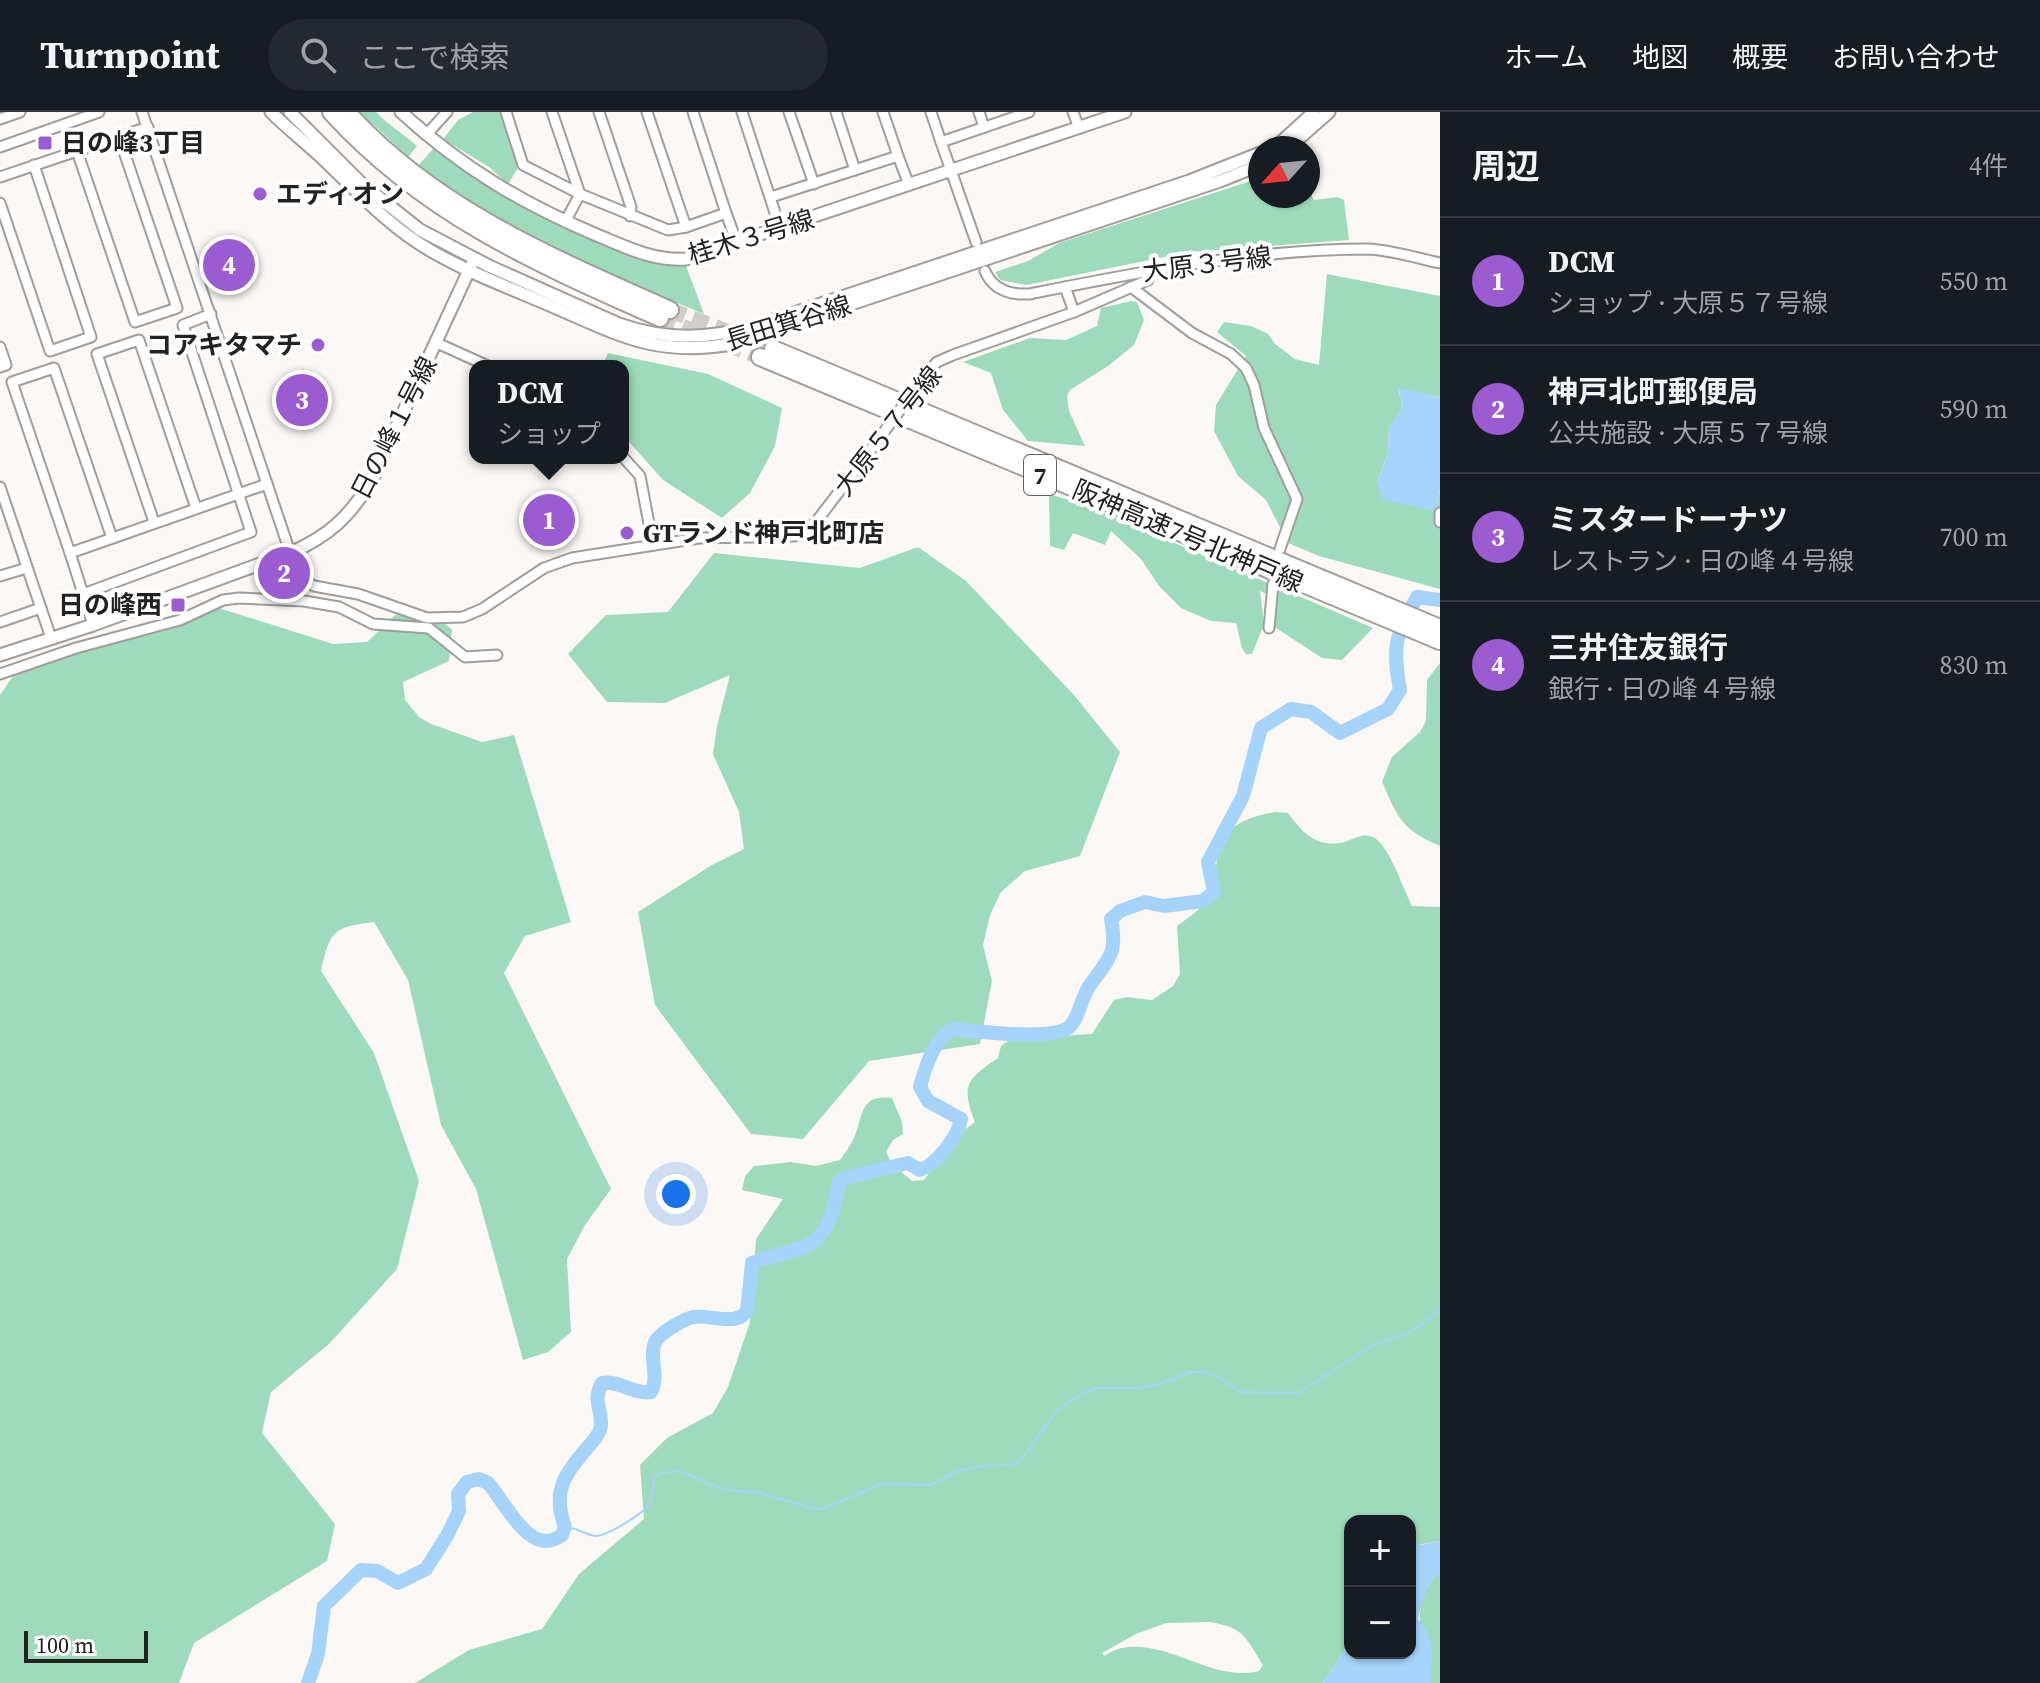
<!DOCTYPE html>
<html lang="ja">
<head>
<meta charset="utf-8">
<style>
	body { margin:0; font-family:"Source Serif 4","Noto Sans JP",serif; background:#242831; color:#f1f3f6 }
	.controls { position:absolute; right:24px; bottom:24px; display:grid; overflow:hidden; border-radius:16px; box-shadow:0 2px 6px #0004 }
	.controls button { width:72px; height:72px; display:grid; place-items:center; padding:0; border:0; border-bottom:2px solid #363941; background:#171b24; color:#f1f3f6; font:40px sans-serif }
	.compass { position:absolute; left:1248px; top:24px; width:72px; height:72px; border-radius:50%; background:#171b24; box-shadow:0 2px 6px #0004; rotate:243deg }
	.scale { position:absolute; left:24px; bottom:20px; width:124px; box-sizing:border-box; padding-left:8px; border:4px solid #232221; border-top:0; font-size:22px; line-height:28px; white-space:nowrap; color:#232221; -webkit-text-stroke:6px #fff; paint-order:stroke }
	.you { position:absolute; left:676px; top:1082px; width:28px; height:28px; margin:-20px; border:6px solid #fff; border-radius:50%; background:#1a73e8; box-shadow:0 0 0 12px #1a73e833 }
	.badge { display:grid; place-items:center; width:52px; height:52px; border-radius:50%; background:#9b5bd1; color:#fff; font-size:26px; font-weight:700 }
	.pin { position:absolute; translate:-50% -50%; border:4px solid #fff; box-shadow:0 2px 8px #0006 }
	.popup { position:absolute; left:469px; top:248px; width:160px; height:104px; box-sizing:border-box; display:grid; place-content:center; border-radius:16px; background:#171b24; filter:drop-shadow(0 2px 6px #0005); font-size:26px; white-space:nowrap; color:#9ea1a6 }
	.popup b { font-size:30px; color:#f1f3f6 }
	.popup::after { content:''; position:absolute; left:50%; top:100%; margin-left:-16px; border:16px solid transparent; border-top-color:#171b24 }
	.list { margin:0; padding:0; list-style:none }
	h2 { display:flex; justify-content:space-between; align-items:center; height:104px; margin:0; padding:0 32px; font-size:34px }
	h2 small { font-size:26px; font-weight:400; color:#9ea1a6 }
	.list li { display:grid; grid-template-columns:52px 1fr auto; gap:24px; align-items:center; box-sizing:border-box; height:128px; padding:0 32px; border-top:2px solid #363941 }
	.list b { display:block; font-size:30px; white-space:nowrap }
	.list p { margin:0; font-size:26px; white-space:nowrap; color:#9ea1a6 }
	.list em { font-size:26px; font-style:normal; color:#9ea1a6 }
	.icon { flex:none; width:44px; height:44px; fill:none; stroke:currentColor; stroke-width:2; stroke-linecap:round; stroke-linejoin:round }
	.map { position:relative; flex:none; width:1440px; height:1571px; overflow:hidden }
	header { display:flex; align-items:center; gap:48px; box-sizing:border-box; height:112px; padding:0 40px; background:#171b24; border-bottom:2px solid #363941 }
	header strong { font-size:38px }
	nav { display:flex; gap:44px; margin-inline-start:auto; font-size:28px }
	.search { width:560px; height:72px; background:#242831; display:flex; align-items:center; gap:20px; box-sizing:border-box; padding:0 28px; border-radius:44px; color:#9ea1a6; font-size:30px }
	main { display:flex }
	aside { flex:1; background:#171b24 }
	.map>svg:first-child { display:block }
	.green { fill:#9edbbc; fill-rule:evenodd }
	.water { fill:#a6d3fa }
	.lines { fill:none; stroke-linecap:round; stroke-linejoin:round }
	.stream { stroke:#a6d3fa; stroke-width:2 }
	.river { stroke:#a6d3fa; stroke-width:14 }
	.motorway-tunnel { stroke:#d1cdcb; stroke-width:16; stroke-dasharray:16 8; stroke-linecap:butt }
	.minor-casing { stroke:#a19d9b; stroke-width:13 }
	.tertiary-casing { stroke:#a19d9b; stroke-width:15 }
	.motorway-casing { stroke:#a19d9b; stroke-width:20 }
	.minor { stroke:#fff; stroke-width:9 }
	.tertiary { stroke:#fff; stroke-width:11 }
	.motorway { stroke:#fff; stroke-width:16 }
	.minor-bridge-casing { stroke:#a19d9b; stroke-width:13; stroke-linecap:butt }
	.minor-bridge { stroke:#fff; stroke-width:9 }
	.poi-dot { fill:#9b5bd1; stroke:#fff; stroke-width:3 }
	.labels { text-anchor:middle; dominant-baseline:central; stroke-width:8; stroke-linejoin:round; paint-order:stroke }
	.shield { fill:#fff; stroke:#656464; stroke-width:2 }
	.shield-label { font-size:24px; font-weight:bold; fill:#232221 }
	.poi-label { font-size:26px; font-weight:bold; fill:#232221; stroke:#fff; text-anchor:start }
	.street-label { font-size:26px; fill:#232221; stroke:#fff }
</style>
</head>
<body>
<header>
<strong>Turnpoint</strong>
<div class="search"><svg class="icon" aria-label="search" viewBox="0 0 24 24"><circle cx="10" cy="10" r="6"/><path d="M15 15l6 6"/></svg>ここで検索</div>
<nav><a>ホーム</a><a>地図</a><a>概要</a><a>お問い合わせ</a></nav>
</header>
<main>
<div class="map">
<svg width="1440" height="1571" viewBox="0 0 1440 1571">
	<rect width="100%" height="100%" fill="#fcf8f5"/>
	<g class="green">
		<path d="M360 0H376C388 13 404 22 417 34L408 45Z"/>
		<polygon points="473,0 501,0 519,54 508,72 489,55 443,27 458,8"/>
		<path d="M433 37C485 74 539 102 597 128 626 141 653 155 686 154L704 202 553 139 488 105 417 55Z"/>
		<polygon points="1260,66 1260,84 1311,83 1314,88 1338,85 1344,88 1349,128 1189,140 1026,173 1000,168 995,160 1028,149 1059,131"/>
		<polygon points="1327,162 1440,184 1440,285 1398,277 1402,290 1401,299 1389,315 1388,341 1377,371 1436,399 1440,378 1440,477 1319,444 1288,431 1266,388 1238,364 1214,319 1216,293 1246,244 1217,220 1224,210 1251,214 1268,222 1275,232 1295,247 1319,253"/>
		<polygon points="1131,189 1137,190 1144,208 1134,233 1108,254 1070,278 1067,284 1069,299 1085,334 1028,329 1003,298 991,261 963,250 1030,226 1066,228 1097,214 1101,196"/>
		<polygon points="608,241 708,262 782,296 775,334 750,381 722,406 663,368 623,323 623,254 602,254"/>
		<polygon points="1049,382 1086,393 1373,516 1342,548 1322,546 1273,514 1278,487 1260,479 1264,512 1252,542 1246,542 1242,536 1236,511 1211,509 1181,496 1159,474 1141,447 1111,419 1105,433 1073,421 1064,438 1050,434"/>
		<polygon points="918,435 966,469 1074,583 1120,640 1080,744 1025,759 1001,780 990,803 983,833 992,869 980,932 869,949 803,1027 751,1022 655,893 638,800 712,753 744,737 739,700 713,642 717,614 730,563 665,591 607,590 568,542 606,503 668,500 714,441 860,456"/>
		<path d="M206 492 333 532 367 530 395 503 436 504 452 518 449 549 403 570 405 588 419 605 431 612 482 630 514 623 571 810 525 824 504 861 611 1077 585 1113 567 1147 571 1220 548 1240 523 1248 476 1077 441 1013 408 868 374 810C333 815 330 819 321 859L374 941 419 1069 397 1157 329 1232 271 1280 262 1321 335 1412 327 1449 194 1531 179 1571H0V583L13 564Z"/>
		<path d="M1440 551V734C1402 718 1398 706 1382 670L1392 645 1420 620 1426 609 1427 568Z"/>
		<path d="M1275 700 1288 701C1301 719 1315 735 1340 731 1353 729 1362 718 1376 727 1390 737 1404 778 1412 794L1440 795V1429L1412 1434 1410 1437V1409H1350V1529L1323 1571H415L469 1538 542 1517 579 1462 644 1407 640 1353 667 1326 713 1301 728 1275 750 1210 756 1127 783 1087 742 1078 745 1064 754 1054 791 1050 816 1054 840 1048C845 1041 850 1034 854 1026 864 1003 859 982 892 986L902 1010 903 1022 893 1028 886 1040 892 1052 912 1069 924 1068 955 1025 975 1010C961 973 966 968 998 946L1001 934 1011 927 1092 922 1114 888 1127 885 1152 888 1173 874 1180 862 1177 814C1189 805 1203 797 1209 784 1215 772 1215 760 1217 747 1221 714 1247 705 1275 700ZM1210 1510C1245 1516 1245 1525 1263 1553L1259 1559C1214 1571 1168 1527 1122 1536 1116 1537 1109 1541 1104 1544L1102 1541 1136 1522 1166 1511Z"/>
		<path d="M1435 1464H1440V1571H1431C1429 1527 1405 1506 1435 1464Z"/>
	</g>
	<g class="water">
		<polygon points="1398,276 1440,285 1440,378 1436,399 1383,388 1377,371 1388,341 1389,315 1401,299 1402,290"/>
		<path d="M1440 1429V1464H1435C1426 1477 1421 1492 1418 1507 1438 1530 1430 1543 1431 1571H1323L1350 1529V1541H1410V1437L1416 1430 1420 1433Z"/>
	</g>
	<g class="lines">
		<path class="stream" d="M565 1415C576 1415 585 1423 596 1424 607 1424 646 1400 650 1391 653 1384 653 1373 655 1365L660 1361 680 1359 724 1378 757 1380 811 1396 823 1397 881 1372 931 1373 959 1359 981 1354 1011 1353 1021 1348 1056 1300 1071 1288 1094 1276H1137L1159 1272 1191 1260H1204L1215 1263 1240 1280 1298 1281 1373 1233 1411 1220 1440 1198"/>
		<path class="river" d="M308 1571 318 1542 324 1494 361 1458 377 1459 398 1471 426 1457 448 1422 459 1399 458 1382 467 1370 479 1367 488 1371C506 1391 530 1447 562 1423L565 1415C552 1380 564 1362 588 1335 593 1329 600 1322 601 1314 602 1296 592 1289 602 1271 620 1268 634 1283 651 1280 661 1264 645 1238 659 1225 666 1218 684 1207 693 1205 710 1202 736 1215 747 1199L752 1151C770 1143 793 1141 808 1133 830 1122 835 1092 839 1070L844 1066 908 1051 920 1058C937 1052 958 1025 961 1007L928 989 920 975C925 956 934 927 952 917 975 919 1050 929 1068 916 1079 908 1081 885 1090 873 1109 846 1118 842 1111 807L1120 799 1145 790 1164 794 1203 789 1214 780 1208 750 1243 684 1261 616 1291 597 1311 600 1340 621 1388 597 1400 578C1392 532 1395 526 1417 485L1440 488"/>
		<g class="motorway-tunnel">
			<polyline points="670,198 773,237"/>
			<polyline points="660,206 760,245"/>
		</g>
		<g class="minor-casing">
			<g id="minor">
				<polyline points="142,0 296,458 304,468 314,474 358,482 427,506 463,505 482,497 544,456 572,446 699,426 795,424 816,410 876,331"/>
				<polyline points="506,0 523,53 580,82"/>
				<polyline points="552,0 580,82"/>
				<polyline points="599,0 631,95 630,104"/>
				<polyline points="647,0 686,115"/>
				<polyline points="693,0 726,101"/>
				<polyline points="742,0 780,116"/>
				<polyline points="789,0 814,72"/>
				<polyline points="836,0 855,58"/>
				<polyline points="883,0 898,44"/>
				<polyline points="931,0 941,30"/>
				<polyline points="979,0 984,15"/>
				<polyline points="1073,0 1079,16"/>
				<polyline points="0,7 20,0"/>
				<polyline points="426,23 447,0"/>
				<polyline points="0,35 99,0"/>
				<polyline points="77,39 135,210 177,196 119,25"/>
				<polyline points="0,65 148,15"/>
				<polyline points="771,85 898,44 909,73"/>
				<polyline points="0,91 50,239 91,225 34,53"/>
				<polyline points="565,110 580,82 668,118 686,115 726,101 737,131"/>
				<polyline points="976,130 941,30 1029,0"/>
				<path d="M985 159C993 178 1010 183 1029 182 1140 160 1254 137 1368 137 1391 138 1417 146 1440 151"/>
				<polyline points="1131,175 1192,221 1231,242 1246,256 1254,273 1264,316 1297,387 1280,437"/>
				<polyline points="1074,200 1148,168 1152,157"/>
				<polyline points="437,231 488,254"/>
				<polyline points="0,235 6,253 0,255"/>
				<polyline points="926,262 937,250 953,243 1074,200 1065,175"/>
				<polyline points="623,345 640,364 653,433"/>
				<polyline points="0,375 51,526"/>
				<polyline points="1440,401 1440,410"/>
				<polyline points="154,410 97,242 139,228 196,396"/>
				<polyline points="70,441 12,270 54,256 112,426"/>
				<polyline points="0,464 27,456"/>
				<polyline points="83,482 251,420 183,213 211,202"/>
				<polyline points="0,510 41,496"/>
				<polyline points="93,513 70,441 267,372"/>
				<polyline points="1269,516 1273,472"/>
				<polyline points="0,562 76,536 180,508 223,488 239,486 304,489 339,495 373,512 429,516 465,545 497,543"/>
			</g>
		</g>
		<g class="tertiary-casing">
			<g id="tertiary">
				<path d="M271 0C287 16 305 30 321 45 357 79 389 115 433 140 473 163 518 179 561 198 625 226 660 244 731 232L1220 69 1260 53"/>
				<path d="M290 0 362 72 420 118 489 154 619 212C667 229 710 227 758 213L1189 69 1260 41"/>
				<path d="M401 0C462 56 523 92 599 124 628 136 654 149 686 147L1125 0"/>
				<polyline points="1270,36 1280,31 1314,0"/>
				<polyline points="1288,36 1329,0"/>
				<path d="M0 543 93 513 290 441C329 424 348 406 371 370L471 154"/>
			</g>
		</g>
		<g class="motorway-casing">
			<g id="motorway">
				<path d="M331 0C425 103 536 151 660 206"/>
				<path d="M347 0C434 97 554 146 670 198"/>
				<polyline points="773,237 1440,516"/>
				<polyline points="760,245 1440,529"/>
			</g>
		</g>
		<use href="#minor" class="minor"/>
		<use href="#tertiary" class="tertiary"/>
		<use href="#motorway" class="motorway"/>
		<g class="minor-bridge-casing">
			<polyline id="minor-bridge" points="876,331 926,262"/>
		</g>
		<use href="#minor-bridge" class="minor-bridge"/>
	</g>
	<g class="poi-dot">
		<rect x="37" y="23" width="16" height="16" rx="4"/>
		<circle cx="260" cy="82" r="8"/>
		<circle cx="318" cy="233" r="8"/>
		<circle cx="627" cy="421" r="8"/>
		<rect x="170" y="485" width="16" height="16" rx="4"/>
	</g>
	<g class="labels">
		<rect class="shield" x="1024" y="343" width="32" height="40" rx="6"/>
		<g class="shield-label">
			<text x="1040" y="363">7</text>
		</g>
		<g class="poi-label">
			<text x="61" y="31">日の峰3丁目</text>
			<text x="276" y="82">エディオン</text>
			<text x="302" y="233" text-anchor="end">コアキタマチ</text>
			<text x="643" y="421">GTランド神戸北町店</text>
			<text x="162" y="493" text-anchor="end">日の峰西</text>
		</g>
		<g class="street-label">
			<text transform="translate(751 125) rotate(-17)">桂木３号線</text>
			<text transform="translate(1207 152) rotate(-7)">大原３号線</text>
			<text transform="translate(788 211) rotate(-17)">長田箕谷線</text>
			<text transform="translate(394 316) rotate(-63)">日の峰１号線</text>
			<text transform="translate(888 319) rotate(-52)">大原５７号線</text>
			<text transform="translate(1188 424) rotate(23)">阪神高速7号北神戸線</text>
		</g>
	</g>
</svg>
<div class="controls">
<button>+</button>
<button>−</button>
</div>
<svg class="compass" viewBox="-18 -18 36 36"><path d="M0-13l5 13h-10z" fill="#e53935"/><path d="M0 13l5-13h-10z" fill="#9ea1a6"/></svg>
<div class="scale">100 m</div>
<div class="you"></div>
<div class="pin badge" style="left:549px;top:408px">1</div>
<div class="popup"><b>DCM</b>ショップ</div>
<div class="pin badge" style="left:284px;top:461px">2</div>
<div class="pin badge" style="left:302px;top:288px">3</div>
<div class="pin badge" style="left:229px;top:153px">4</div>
</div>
<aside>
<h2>周辺<small>4件</small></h2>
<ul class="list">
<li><span class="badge">1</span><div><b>DCM</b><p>ショップ · 大原５７号線</p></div><em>550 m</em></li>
<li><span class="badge">2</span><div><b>神戸北町郵便局</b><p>公共施設 · 大原５７号線</p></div><em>590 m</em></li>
<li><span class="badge">3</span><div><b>ミスタードーナツ</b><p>レストラン · 日の峰４号線</p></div><em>700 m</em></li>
<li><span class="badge">4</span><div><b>三井住友銀行</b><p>銀行 · 日の峰４号線</p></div><em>830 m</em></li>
</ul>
</aside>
</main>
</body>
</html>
